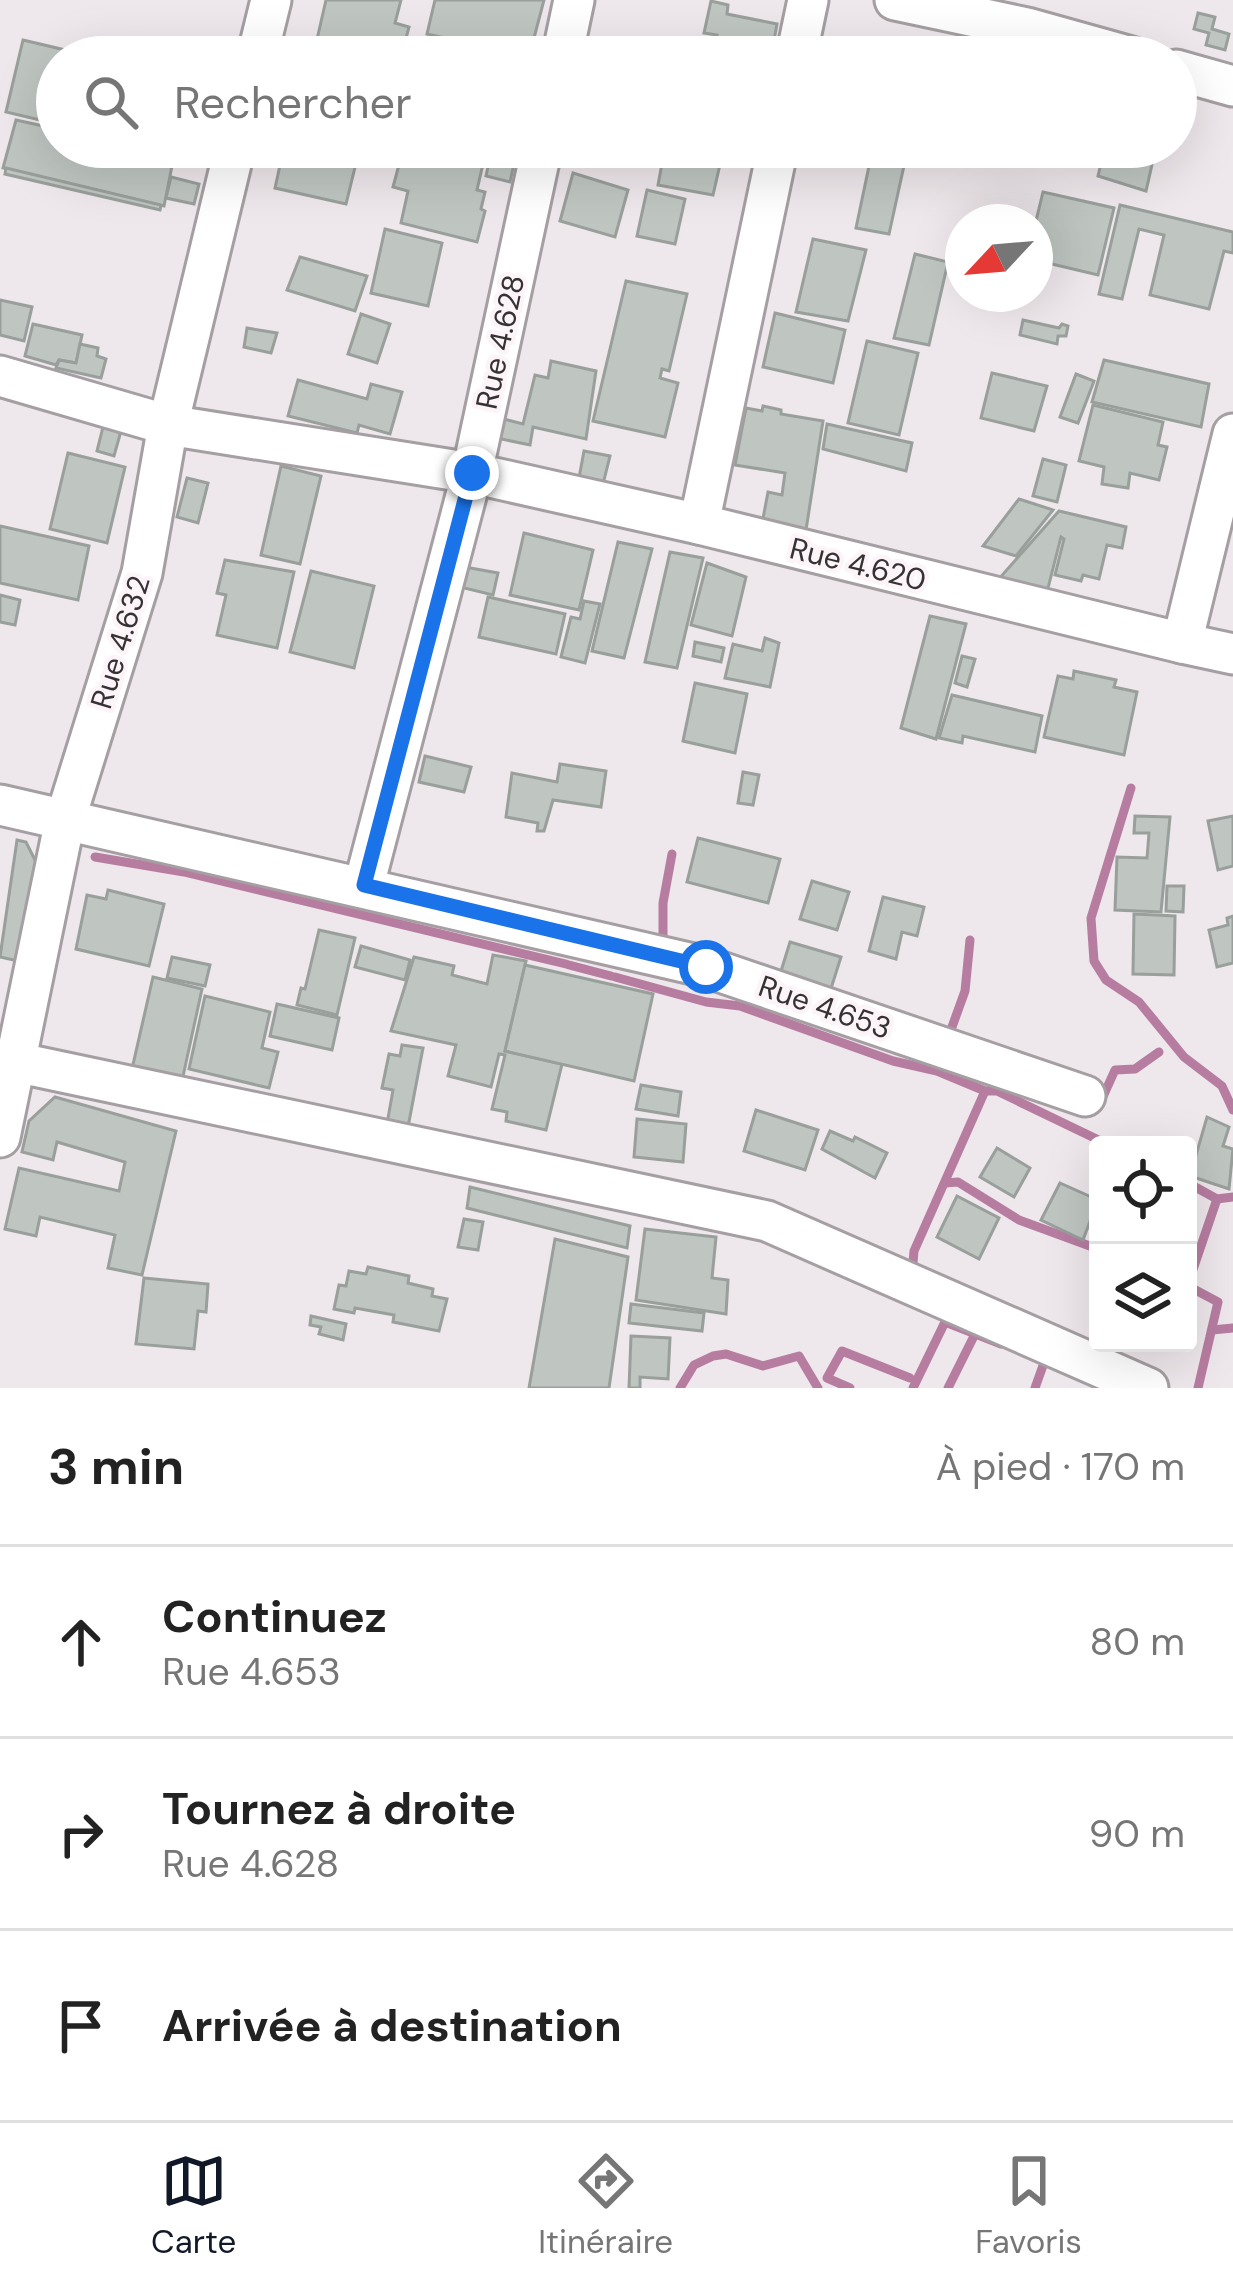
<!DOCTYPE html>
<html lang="fr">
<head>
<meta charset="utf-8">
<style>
	body { margin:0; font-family:"DM Sans",sans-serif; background:#f2f2f2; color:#222 }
	.controls { position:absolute; right:36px; bottom:36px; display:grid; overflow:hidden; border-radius:12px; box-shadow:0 12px 48px #0002 }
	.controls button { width:108px; height:108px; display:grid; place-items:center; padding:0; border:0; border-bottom:3px solid #e0e0e0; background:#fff; color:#222; font:60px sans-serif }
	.compass { position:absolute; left:945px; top:204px; width:108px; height:108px; border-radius:50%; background:#fff; box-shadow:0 12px 48px #0002; rotate:244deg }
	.stop { position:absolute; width:36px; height:36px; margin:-27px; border:9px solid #1a73e8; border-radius:50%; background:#fff }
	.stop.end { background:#1a73e8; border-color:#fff; box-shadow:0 3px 12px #0008 }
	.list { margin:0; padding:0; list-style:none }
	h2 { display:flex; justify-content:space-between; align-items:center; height:156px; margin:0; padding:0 48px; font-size:51px }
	h2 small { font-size:39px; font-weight:400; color:#767676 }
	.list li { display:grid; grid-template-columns:78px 1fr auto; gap:36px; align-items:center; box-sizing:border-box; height:192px; padding:0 48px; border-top:3px solid #e0e0e0 }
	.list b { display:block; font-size:45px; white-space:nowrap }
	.list p { margin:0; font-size:39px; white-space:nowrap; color:#767676 }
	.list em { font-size:39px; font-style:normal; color:#767676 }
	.icon { flex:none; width:66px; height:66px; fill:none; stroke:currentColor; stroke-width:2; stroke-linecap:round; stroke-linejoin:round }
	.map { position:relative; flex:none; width:1233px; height:1388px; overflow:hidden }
	.search { position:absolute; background:#fff; box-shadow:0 12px 48px #0002; left:36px; right:36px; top:36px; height:132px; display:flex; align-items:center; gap:30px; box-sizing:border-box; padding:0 42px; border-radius:66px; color:#767676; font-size:45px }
	.sheet { height:732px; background:#fff }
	nav { display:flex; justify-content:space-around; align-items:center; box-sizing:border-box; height:168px; border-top:3px solid #e0e0e0; background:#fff; font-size:33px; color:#767676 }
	nav a { display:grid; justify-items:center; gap:6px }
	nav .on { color:#111827 }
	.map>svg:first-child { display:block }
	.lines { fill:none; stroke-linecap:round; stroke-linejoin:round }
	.stream { stroke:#b77da1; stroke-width:9 }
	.building { fill:#bfc6c2; stroke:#999f9b; stroke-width:3 }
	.minor-casing { stroke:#a59ea2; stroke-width:45 }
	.minor { stroke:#fff; stroke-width:39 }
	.route { stroke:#1a73e8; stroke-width:15 }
	.labels { text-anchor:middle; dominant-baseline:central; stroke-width:9; stroke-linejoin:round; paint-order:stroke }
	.street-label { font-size:30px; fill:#343233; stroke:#fcf4f8 }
</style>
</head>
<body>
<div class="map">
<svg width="1233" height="1388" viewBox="0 0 1233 1388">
	<rect width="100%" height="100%" fill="#eee7eb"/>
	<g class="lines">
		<g class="stream">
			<polyline points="1131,788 1091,918 1094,961 1106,980 1139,1002 1184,1057 1222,1086 1233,1110"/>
			<polyline points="95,857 184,872 566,964"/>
			<polyline points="663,944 663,903 672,854"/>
			<polyline points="569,965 611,976"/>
			<polyline points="615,977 706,1002 740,1006 893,1061 937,1071 985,1091 997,1091 1109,1145"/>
			<polyline points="948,1038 965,991 970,940"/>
			<polyline points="1101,1101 1115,1070 1135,1069 1159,1052"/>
			<polyline points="945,1183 958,1182 1019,1220 1098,1249"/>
			<polyline points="1188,1183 1217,1199 1233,1197"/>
			<polyline points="912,1275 914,1251 985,1091"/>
			<polyline points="1188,1284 1217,1199"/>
			<polyline points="1188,1286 1218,1302 1198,1388"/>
			<polyline points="1212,1330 1233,1328"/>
			<polyline points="680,1388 694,1365 713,1356 726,1354 763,1366 799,1356 818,1388"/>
			<polyline points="850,1388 827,1378 842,1351 910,1378"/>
			<polyline points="913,1388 945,1322 1001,1344"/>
			<polyline points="948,1388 975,1334"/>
			<polyline points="1035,1388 1045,1360"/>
		</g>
	</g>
	<g class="building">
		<polygon points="326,0 401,0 395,23 409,27 401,57 313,57"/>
		<polygon points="435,0 544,0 529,57 427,34"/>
		<polygon points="711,1 728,5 727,14 777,24 771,57 712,57 717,35 704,33"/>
		<polygon points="1198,13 1215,17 1212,29 1229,34 1225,50 1206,45 1209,33 1194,29"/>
		<polygon points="23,40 95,57 57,57 57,124 6,112"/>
		<polygon points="16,120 57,129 57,147 135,147 174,156 164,206 3,168"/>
		<polygon points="284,147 360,147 346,204 275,188"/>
		<polygon points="409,147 453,147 485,155 477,190 485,192 481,209 485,211 477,242 401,223 408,191 393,187 400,161 405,163"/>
		<polygon points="592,147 652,147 648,164 591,151"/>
		<polygon points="665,147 724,147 713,195 658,185"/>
		<polygon points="873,147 907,152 889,234 856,228"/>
		<polygon points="1105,147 1156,147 1146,191 1098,176"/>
		<polygon points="491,154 515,159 510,182 486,176"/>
		<polygon points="6,168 161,205 160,210 5,174"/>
		<polygon points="573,173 628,190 615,237 560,221"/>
		<polygon points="171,177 199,184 194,204 166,198"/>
		<polygon points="647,190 685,199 675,244 637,236"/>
		<polygon points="1043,192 1114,208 1098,275 1035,260 1035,225"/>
		<polygon points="1120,205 1233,232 1233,253 1224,251 1209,309 1150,295 1164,235 1139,229 1122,299 1099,294"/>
		<polygon points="385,229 442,243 428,306 371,293"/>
		<polygon points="813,239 866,250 848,321 796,312"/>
		<polygon points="915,254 948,262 929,345 894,338"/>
		<polygon points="300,257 367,276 355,311 287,290"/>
		<polygon points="626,281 687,294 669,371 662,369 660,378 678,383 665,437 593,421"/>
		<polygon points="0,300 32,307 24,341 0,335"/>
		<polygon points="775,313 845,330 833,383 763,367"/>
		<polygon points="361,314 390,324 377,363 348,354"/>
		<polygon points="1023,320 1059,328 1062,324 1068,326 1066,336 1058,336 1057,344 1020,335"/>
		<polygon points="33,324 82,335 76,363 59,360 56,365 25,356"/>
		<polygon points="247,328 277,333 271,353 244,347"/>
		<polygon points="867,341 918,353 899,435 848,423"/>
		<polygon points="80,344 98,348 97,356 106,359 101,378 56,368 59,360 76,363"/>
		<polygon points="1104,360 1209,384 1201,427 1092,402"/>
		<polygon points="551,361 596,371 586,439 533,427 530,445 492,437 496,417 523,424 535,375 548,378"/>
		<polygon points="992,373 1047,386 1034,431 981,418"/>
		<polygon points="1076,374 1094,381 1078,423 1060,417"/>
		<polygon points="298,380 367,399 371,384 402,392 390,434 359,425 357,433 288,416"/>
		<polygon points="1093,405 1163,422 1158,445 1167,447 1159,480 1130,473 1128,488 1102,484 1104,467 1079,461"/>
		<polygon points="763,406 781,410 781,414 823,421 806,530 762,524 768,492 782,495 785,473 735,465 746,408 762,411"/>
		<polygon points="827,424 912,443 906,471 823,449"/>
		<polygon points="103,427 121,431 114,456 97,451"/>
		<polygon points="584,451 610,456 603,484 579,478"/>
		<polygon points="68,453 125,467 107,543 50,529"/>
		<polygon points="1043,459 1066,465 1057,502 1033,496"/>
		<polygon points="281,466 321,476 300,564 261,555"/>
		<polygon points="187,478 208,483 198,523 177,517"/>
		<polygon points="1019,499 1053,510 1016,556 983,546"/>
		<polygon points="1059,511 1126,527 1122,548 1107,545 1099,579 1083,575 1081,581 1055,575 1064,539 1061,537 1047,592 997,581"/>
		<polygon points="0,526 89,546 78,600 0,583"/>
		<polygon points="524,533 593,550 579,610 510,595"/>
		<polygon points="618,542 652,549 624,658 592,651"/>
		<polygon points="670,552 703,558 677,668 645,662"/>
		<polygon points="225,560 294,572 277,648 217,635 226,595 217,593"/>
		<polygon points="707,563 746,577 732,636 691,625"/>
		<polygon points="465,567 498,573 493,595 460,587"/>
		<polygon points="311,571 374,586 354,668 290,652"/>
		<polygon points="0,595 20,600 15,625 0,622"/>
		<polygon points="488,597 565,614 556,654 479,637"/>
		<polygon points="584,601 600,604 585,663 561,657 571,617 580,619"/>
		<polygon points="930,616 966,624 936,739 901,728"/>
		<polygon points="765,638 779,643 770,687 725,678 733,644 762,651"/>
		<polygon points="695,642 724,648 721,662 693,656"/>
		<polygon points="962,656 975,659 967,687 955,683"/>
		<polygon points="1074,671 1116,680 1114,687 1137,692 1124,755 1044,737 1058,676 1073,679"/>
		<polygon points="695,683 747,694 735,753 683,741"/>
		<polygon points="952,695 1042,716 1035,752 963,736 962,743 939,738"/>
		<polygon points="425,756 471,767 464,792 419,782"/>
		<polygon points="560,764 606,771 601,807 553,800 544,831 537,831 538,823 506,817 512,773 557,782"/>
		<polygon points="743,772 759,775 753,805 738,803"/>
		<polygon points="1135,816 1170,817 1161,912 1115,910 1117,857 1147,858 1149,833 1134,833"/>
		<polygon points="1233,816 1233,866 1218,870 1208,821"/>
		<polygon points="698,838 780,859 768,903 687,882"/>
		<polygon points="17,840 26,842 39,868 18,961 0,957"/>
		<polygon points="812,881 849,892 837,930 800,919"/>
		<polygon points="1167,886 1184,886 1183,912 1166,911"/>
		<polygon points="108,890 164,904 149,966 76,949 87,895 106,899"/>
		<polygon points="883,897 924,907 917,936 902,932 896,959 869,951"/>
		<polygon points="1134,914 1175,916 1174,975 1133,974"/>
		<polygon points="1233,916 1233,963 1217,967 1209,930 1228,925 1227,918"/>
		<polygon points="319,930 355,938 337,1015 297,1005 301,988 305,989"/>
		<polygon points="790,942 841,957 828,998 777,984"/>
		<polygon points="361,946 410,960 405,980 355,967"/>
		<polygon points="493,955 526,961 505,1051 562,1064 546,1130 506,1121 507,1112 492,1109 505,1055 499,1054 491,1087 448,1076 456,1045 391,1031 414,957 454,966 452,975 487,984"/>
		<polygon points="172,957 210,965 205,986 167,978"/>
		<polygon points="525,965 653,994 634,1081 505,1051"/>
		<polygon points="153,977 202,989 182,1081 132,1069"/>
		<polygon points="205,996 270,1012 262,1048 278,1052 269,1088 189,1069"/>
		<polygon points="277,1004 339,1018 332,1050 270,1036"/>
		<polygon points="402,1045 423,1048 408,1127 387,1124 393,1090 382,1088 389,1054 400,1056"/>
		<polygon points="641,1085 681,1092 678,1116 636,1109"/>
		<polygon points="55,1097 176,1131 142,1275 108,1268 115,1235 40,1217 36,1236 5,1229 19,1168 119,1191 125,1162 57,1142 53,1160 22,1152 29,1121"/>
		<polygon points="756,1110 818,1130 805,1170 744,1151"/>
		<polygon points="1207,1117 1229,1127 1223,1146 1233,1149 1229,1189 1190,1176"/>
		<polygon points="637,1119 686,1124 683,1162 634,1157"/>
		<polygon points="830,1131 853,1141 855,1137 887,1153 875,1178 822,1149"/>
		<polygon points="997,1148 1030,1168 1014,1197 980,1177"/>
		<polygon points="1060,1183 1098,1200 1083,1240 1041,1220"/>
		<polygon points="470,1187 630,1226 627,1248 467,1208"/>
		<polygon points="957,1196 999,1218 979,1259 937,1237"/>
		<polygon points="464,1219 483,1222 478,1250 458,1247"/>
		<polygon points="645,1229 716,1237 712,1278 728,1280 726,1314 636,1300"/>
		<polygon points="555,1239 628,1257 609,1388 529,1388"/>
		<polygon points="368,1267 409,1276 408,1283 433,1289 432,1296 447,1299 439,1331 393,1322 394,1315 355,1308 354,1313 334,1309 339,1285 346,1286 349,1271 366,1274"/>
		<polygon points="144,1278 208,1284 206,1312 198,1311 194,1349 136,1344"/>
		<polygon points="631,1304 704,1313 702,1331 629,1323"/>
		<polygon points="311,1316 346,1324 343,1340 319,1334 321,1327 310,1325"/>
		<polygon points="631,1336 670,1338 668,1379 640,1377 640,1388 629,1388"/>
	</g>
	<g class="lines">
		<g class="minor-casing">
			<g id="minor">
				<polyline points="895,0 1027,28 1131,57"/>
				<polyline points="257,57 271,0"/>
				<polyline points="562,57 574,0"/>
				<polyline points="796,57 808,0"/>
				<polyline points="1176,70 1233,86"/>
				<polyline points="778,147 699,524 1182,643 1233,434"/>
				<polyline points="0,376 168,425 472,473 699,524"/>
				<polyline points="1182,643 1233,654"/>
				<polyline points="0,805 706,967 1085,1096"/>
				<polyline points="364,885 472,473 542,147"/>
				<polyline points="15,1062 767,1221 1148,1388"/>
				<polyline points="0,1137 65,820 142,573 168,425 235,147"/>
			</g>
		</g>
		<use href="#minor" class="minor"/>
	</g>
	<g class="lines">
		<polyline class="route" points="472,473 364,885 706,967"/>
	</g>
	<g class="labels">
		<g class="street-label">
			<text transform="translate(500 342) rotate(-78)">Rue 4.628</text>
			<text transform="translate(858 564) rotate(14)">Rue 4.620</text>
			<text transform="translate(120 642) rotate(-73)">Rue 4.632</text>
			<text transform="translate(825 1007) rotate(19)">Rue 4.653</text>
		</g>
	</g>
</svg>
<div class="controls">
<button><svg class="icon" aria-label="locate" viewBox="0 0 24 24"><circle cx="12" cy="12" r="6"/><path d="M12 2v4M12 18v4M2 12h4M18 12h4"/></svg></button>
<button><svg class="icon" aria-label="layers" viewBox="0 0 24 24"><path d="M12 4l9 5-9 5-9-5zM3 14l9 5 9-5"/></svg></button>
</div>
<svg class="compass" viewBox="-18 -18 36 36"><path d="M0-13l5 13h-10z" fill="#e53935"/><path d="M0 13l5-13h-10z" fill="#767676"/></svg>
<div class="stop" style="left:706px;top:967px"></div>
<div class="stop end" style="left:472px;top:473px"></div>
<div class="search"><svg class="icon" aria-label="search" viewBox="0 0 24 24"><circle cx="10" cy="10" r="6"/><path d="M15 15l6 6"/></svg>Rechercher</div>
</div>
<section class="sheet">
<h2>3 min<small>À pied · 170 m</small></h2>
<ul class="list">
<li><svg class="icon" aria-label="ahead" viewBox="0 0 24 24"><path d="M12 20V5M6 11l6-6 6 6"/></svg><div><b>Continuez</b><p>Rue 4.653</p></div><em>80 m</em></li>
<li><svg class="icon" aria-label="right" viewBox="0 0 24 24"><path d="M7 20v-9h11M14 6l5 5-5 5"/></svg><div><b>Tournez à droite</b><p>Rue 4.628</p></div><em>90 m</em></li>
<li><svg class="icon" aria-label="arrive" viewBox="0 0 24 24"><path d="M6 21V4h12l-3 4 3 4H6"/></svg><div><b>Arrivée à destination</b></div></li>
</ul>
</section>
<nav>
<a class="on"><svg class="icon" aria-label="map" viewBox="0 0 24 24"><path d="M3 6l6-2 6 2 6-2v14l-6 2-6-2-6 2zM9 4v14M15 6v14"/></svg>Carte</a>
<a><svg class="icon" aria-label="directions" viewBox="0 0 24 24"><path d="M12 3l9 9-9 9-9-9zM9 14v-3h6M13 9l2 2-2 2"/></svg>Itinéraire</a>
<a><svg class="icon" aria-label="saved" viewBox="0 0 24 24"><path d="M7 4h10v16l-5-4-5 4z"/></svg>Favoris</a>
</nav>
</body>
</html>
